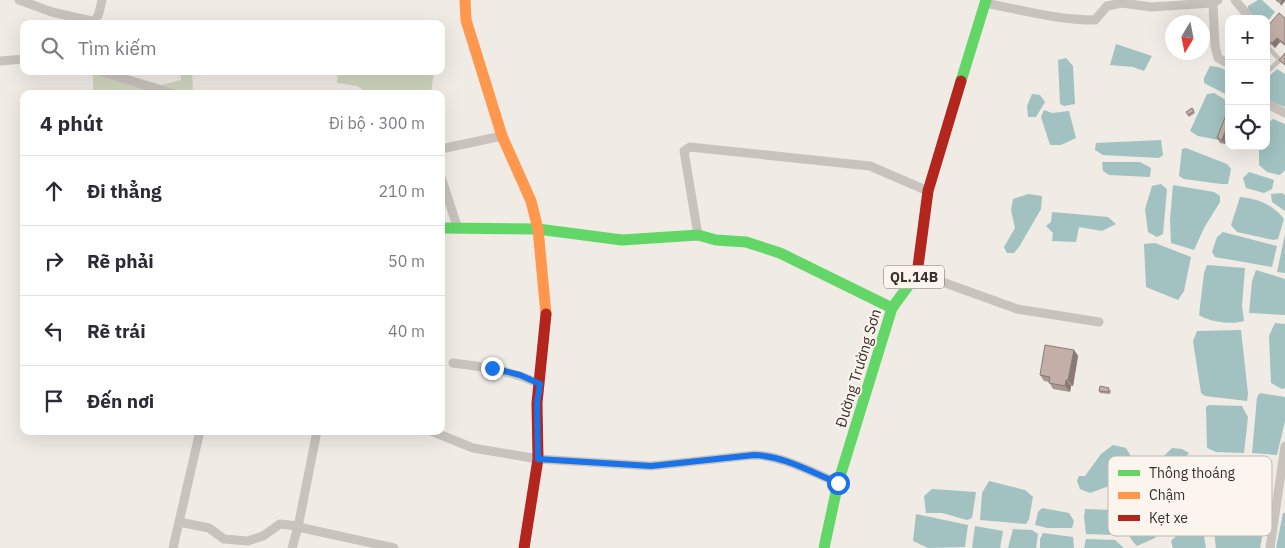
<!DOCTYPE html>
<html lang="vi">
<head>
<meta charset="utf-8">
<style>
	body { margin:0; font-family:"IBM Plex Sans",sans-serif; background:#f7f7f7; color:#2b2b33 }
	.controls { position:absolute; right:15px; top:15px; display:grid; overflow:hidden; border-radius:10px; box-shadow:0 5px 20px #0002 }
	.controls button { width:45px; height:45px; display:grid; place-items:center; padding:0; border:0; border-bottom:1px solid #e1e1e2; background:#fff; color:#2b2b33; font:25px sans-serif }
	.compass { position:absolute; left:1165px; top:15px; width:45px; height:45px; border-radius:50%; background:#fff; box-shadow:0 5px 20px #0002; rotate:190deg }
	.stop { position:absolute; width:15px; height:15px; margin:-11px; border:4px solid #1a73e8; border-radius:50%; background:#fff }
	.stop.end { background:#1a73e8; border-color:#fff; box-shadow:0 1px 5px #0008 }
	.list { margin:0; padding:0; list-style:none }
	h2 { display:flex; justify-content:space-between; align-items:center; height:65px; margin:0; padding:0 20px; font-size:21px }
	h2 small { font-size:16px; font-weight:400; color:#7c7c81 }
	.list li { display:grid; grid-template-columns:32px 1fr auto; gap:15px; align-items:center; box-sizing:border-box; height:70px; padding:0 20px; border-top:1px solid #e1e1e2 }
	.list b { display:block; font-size:19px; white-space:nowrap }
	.list em { font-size:16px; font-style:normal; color:#7c7c81 }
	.icon { flex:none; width:28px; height:28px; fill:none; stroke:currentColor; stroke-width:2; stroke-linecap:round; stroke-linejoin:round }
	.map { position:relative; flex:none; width:1285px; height:548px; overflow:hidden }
	.search { position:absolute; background:#fff; box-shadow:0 5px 20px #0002; left:20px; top:20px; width:425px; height:55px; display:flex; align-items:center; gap:12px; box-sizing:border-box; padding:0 18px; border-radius:10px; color:#7c7c81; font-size:19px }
	.panel { position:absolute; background:#fff; box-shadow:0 5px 20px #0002; left:20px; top:90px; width:425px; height:345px; border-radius:10px }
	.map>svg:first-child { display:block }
	.green { fill:#d1d6bf }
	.water { fill:#a1c2c1 }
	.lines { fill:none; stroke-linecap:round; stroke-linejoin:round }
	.lane { stroke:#c9c3be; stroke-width:4.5 }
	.street { stroke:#c9c3be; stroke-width:9 }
	.fast { stroke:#63d668; stroke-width:11 }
	.slow { stroke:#ff974d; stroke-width:11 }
	.jam { stroke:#b3261e; stroke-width:11 }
	.wall { fill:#a89690 }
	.shaded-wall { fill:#887a75 }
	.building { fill:#c3afa7; stroke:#887a75 }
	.route { stroke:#1a73e8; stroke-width:6 }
	.labels { text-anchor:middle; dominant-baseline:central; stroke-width:4; stroke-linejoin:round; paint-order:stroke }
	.shield { fill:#fbf5ee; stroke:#756b66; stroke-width:1 }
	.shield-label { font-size:14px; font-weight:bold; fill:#3b302b }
	.street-label { font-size:15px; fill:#3b302b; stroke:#fbf5ee }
	.key { fill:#fbf5ee; stroke:#c1bab4; stroke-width:1 }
	.key-label { font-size:14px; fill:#3b302b }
</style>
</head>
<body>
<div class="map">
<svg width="1285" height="548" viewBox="0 0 1285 548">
	<rect width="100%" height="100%" fill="#f0ebe5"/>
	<g class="green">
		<polygon points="93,71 114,71 161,85 181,80 180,71 192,71 193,91 192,94 93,94"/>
		<polygon points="338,71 434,71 431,94 369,94 357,86 337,83"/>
	</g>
	<g class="water">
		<polygon points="1258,0 1262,0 1275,12 1266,23 1266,19 1258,19 1248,11 1248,6"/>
		<polygon points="1116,44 1152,56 1144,71 1133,67 1110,65"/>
		<polygon points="1066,58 1073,66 1075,104 1064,106 1060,104 1058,60"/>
		<polygon points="1210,66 1218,67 1229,71 1229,96 1204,83 1204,78"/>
		<polygon points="1277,69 1285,74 1285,107 1266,100 1266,79"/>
		<polygon points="1214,93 1229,102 1229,113 1219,140 1198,136 1190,131 1207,94"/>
		<polygon points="1032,94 1040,95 1045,102 1036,117 1028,117 1027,106"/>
		<polygon points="1044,110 1052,113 1069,111 1076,138 1061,145 1050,145 1041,117"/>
		<polygon points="1273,119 1285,124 1285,170 1280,175 1267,172 1259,165 1259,146 1266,146 1266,125"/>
		<polygon points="1161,140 1163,155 1159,158 1103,155 1095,150 1096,143"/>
		<polygon points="1186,148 1227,164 1231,169 1228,184 1221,184 1184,179 1179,176 1182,149"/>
		<polygon points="1102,162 1140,162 1151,168 1150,177 1109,175 1103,171"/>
		<polygon points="1249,172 1274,180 1272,189 1264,193 1246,188 1243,178"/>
		<polygon points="1161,184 1167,189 1163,234 1157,237 1148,232 1145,209 1152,186"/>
		<polygon points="1173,185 1214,192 1220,196 1220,202 1204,228 1194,250 1171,243 1170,220"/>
		<polygon points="1282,193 1285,195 1285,211 1272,202 1271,194"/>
		<polygon points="1028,194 1042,196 1041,209 1019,247 1014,253 1007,253 1004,247 1015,228 1011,210 1013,199"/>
		<path d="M1240 197C1256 198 1274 205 1284 219L1278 239 1273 240 1237 232 1231 225Z"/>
		<polygon points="1052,212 1108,217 1116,224 1102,231 1079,227 1076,242 1052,241 1053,233 1046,226 1051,222"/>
		<polygon points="1223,232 1277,246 1272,267 1215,257 1212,252 1217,237"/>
		<polygon points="1285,234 1285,273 1277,272"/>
		<polygon points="1155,243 1191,257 1184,291 1178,300 1146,287 1144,244"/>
		<path d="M1207 265 1245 268 1242 306 1244 321C1233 325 1209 322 1199 315L1204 273Z"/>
		<polygon points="1256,270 1285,279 1285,315 1249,313 1252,281"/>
		<polygon points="1275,323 1285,324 1285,388 1282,389 1271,383 1269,336"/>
		<polygon points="1241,330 1248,394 1247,401 1205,396 1201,393 1193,341 1197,331"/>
		<polygon points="1260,393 1285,397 1285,421 1277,455 1252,453 1257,397"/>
		<polygon points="1209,405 1242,406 1248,417 1244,453 1216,452 1207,448 1206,407"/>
		<path d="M1113 445 1126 448C1136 465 1141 474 1159 482L1147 487 1134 488 1117 483 1090 493 1080 489 1077 481 1079 476H1085L1101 454Z"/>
		<polygon points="1172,448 1182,449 1189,453 1175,470 1169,474 1155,465"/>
		<polygon points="989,481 1025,490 1033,497 1029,519 1026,524 980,520 982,493"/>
		<polygon points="932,489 976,492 972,518 967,520 942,513 926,513 924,496"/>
		<polygon points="1042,508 1069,513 1074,521 1072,528 1047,528 1035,525 1038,512"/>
		<polygon points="1085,509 1115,510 1117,530 1115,535 1086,534 1084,517"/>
		<path d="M1150 509 1161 521 1155 538 1137 546C1127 537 1126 526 1129 514Z"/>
		<polygon points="1283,513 1285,513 1285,548 1276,548"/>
		<polygon points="916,514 968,525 965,547 928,548 913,541"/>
		<polygon points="1201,519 1206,548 1173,548 1171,541 1190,522"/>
		<polygon points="1213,523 1264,527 1260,548 1216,548"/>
		<polygon points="975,526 1003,531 1000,548 972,548"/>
		<polygon points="1013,529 1032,530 1038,534 1036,548 1008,548"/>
		<polygon points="1043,533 1073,537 1074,548 1040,548 1040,539"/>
		<polygon points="1086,539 1115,540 1124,548 1084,548"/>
	</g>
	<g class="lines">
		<polyline class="lane" points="1266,45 1280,60 1266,73"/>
		<g class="street">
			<polyline points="19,0 52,12 96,22"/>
			<polyline points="1235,0 1251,19"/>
			<path d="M985 3C1021 10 1058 20 1095 20L1107 6 1122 3 1151 7 1213 3 1218 0"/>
			<polyline points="1213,3 1215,46 1218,58 1229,64"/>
			<polyline points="94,24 99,13 102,0"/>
			<polyline points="0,61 24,59"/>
			<polyline points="99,71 174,94"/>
			<polyline points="1266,103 1285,113"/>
			<polyline points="441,149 502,136"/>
			<polyline points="441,177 458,229"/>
			<polyline points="698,235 684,151 690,147 870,166 928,191"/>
			<polyline points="917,274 937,280 1017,309 1099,322"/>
			<path d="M453 363C486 367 509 370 540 384"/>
			<polyline points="317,431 298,527 394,548"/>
			<path d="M431 431 473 448 538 459 651 466 754 455C784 456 811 472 838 483"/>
			<polyline points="179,522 209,528 224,539 248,541 263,536 280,524 297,526"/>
			<polyline points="173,548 200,431"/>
			<polyline points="292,548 298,527"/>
			<polyline points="1270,548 1285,446"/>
		</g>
		<g class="fast">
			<polyline points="961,81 986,0"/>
			<polyline points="441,228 538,229 622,240 698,235 716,240 746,242 780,253 892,308"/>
			<polyline points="824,548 838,483 892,308 914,278"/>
		</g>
		<polyline class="slow" points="465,0 466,20 502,136 531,201 538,229 546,314"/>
		<g class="jam">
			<polyline points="914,278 917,274 928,191 961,81"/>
			<polyline points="524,548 538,459 537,403 546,314"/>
		</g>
	</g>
	<g class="wall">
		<polygon points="1285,18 1285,46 1280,42 1275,48 1266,41 1266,28"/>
		<polygon points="1229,107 1229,134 1225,144 1220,143 1217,138"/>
		<polygon points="1192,108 1195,113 1189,117 1186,112"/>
		<polygon points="1074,350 1078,356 1073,386 1071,386 1070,392 1053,389 1049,382 1044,381 1040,375"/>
		<polygon points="1111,390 1110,394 1100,393 1099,391"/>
	</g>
	<g class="shaded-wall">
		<polygon points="1283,0 1285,0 1285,1 1281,6 1280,3"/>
		<polygon points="1277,38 1280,42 1275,48 1272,43"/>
		<polygon points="1229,121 1229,134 1225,144 1222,140"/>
		<polygon points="1074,350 1078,356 1073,386 1068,380"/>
		<polygon points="1066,380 1071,386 1070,392 1065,386"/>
	</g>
	<g class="building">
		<polygon points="1276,0 1283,0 1280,3"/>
		<polygon points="1279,13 1285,18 1285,44 1277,38 1272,43 1266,39 1266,28"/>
		<polygon points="1285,53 1285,65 1279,60"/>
		<polygon points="1229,107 1229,121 1222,140 1217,138"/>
		<polygon points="1192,108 1194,111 1188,115 1186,112"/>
		<polygon points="1045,345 1074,350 1068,380 1066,380 1065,386 1049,383 1050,377 1040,375"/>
		<polygon points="1100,386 1109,388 1108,392 1099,391"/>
	</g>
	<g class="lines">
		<path class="route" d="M492 368 520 375 540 384 537 403 538 459 651 466 754 455C784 456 811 472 838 483"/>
	</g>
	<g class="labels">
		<rect class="shield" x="884" y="265.5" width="60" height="23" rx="4"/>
		<g class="shield-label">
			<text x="914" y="277">QL.14B</text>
		</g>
		<g class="street-label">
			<text transform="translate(858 368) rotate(-73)">Đường Trường Sơn</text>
		</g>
	</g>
	<rect x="1108" y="456" width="164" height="80" rx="8" class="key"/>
	<rect x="1118" y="470" width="22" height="6" fill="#63d668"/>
	<rect x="1118" y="492" width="22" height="7" fill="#ff974d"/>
	<rect x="1118" y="515" width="22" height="6" fill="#b3261e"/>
	<g class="key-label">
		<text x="1149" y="478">Thông thoáng</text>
		<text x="1149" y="500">Chậm</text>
		<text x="1149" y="523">Kẹt xe</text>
	</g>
</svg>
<div class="controls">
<button>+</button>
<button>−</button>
<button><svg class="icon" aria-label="locate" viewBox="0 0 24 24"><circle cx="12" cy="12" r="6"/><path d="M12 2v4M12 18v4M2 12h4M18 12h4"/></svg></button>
</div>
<svg class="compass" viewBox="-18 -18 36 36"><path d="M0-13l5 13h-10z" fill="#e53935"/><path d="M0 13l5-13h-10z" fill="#7c7c81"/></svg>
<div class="stop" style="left:838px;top:483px"></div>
<div class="stop end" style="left:492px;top:368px"></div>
<div class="search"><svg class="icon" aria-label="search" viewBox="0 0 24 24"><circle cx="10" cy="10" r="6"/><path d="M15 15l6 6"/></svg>Tìm kiếm</div>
<section class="panel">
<h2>4 phút<small>Đi bộ · 300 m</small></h2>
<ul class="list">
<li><svg class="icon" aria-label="ahead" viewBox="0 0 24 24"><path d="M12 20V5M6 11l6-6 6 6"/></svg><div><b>Đi thẳng</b></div><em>210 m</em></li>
<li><svg class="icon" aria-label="right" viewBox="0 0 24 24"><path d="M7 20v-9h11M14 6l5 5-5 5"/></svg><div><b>Rẽ phải</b></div><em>50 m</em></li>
<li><svg class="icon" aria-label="left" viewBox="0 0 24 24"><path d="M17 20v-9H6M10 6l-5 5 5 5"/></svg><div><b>Rẽ trái</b></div><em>40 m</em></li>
<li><svg class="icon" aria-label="arrive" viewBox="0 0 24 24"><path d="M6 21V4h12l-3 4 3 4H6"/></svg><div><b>Đến nơi</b></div></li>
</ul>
</section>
</div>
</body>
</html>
